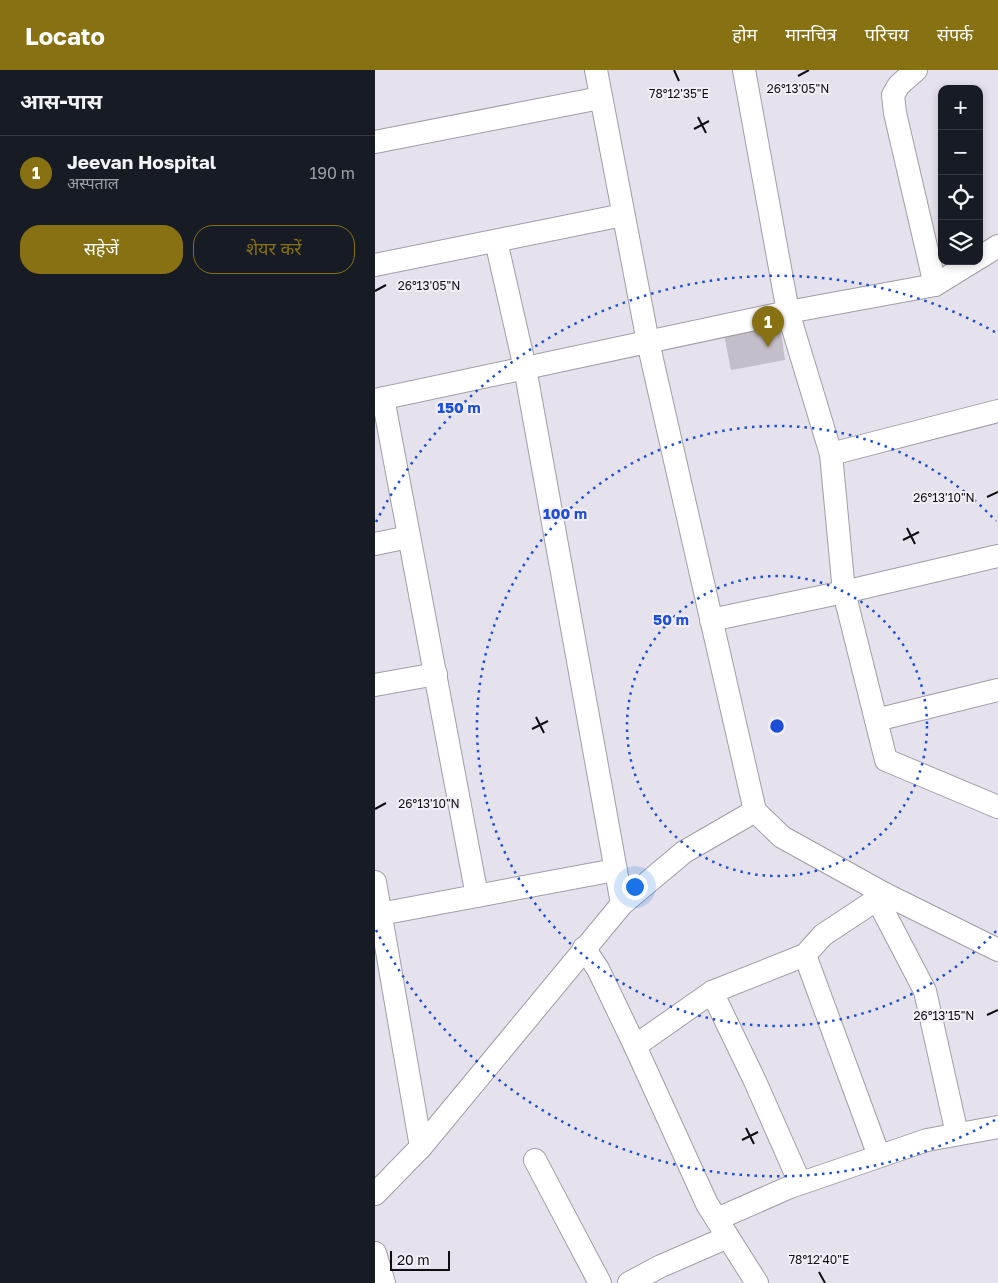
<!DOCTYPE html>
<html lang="hi">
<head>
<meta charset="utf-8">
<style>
	body { margin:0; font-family:"Golos Text","Noto Sans Devanagari",sans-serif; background:#20242c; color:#f1f3f6 }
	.controls { position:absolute; right:15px; top:15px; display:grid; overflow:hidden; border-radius:10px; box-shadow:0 2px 8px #0003 }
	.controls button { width:45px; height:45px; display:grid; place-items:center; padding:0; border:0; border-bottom:1px solid #363941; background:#171b24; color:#f1f3f6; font:25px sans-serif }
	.scale { position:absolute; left:15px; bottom:12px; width:60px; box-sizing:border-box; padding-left:5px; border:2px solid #100e12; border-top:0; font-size:14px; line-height:18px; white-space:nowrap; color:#100e12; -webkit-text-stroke:4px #f3effa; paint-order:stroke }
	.you { position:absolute; left:259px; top:816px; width:18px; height:18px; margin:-12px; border:4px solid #fff; border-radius:50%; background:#1a73e8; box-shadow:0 0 0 8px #1a73e833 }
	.badge { display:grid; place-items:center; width:32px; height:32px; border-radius:50%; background:#887112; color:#fff; font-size:16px; font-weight:700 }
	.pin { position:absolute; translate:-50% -41px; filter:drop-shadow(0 1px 2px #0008) }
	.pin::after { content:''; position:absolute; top:26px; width:18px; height:15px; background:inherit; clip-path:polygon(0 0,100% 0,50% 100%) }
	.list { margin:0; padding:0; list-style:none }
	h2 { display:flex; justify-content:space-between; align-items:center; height:65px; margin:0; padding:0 20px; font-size:21px }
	h2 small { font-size:16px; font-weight:400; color:#9ea1a6 }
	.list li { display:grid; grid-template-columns:32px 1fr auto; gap:15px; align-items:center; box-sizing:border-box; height:75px; padding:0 20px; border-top:1px solid #363941 }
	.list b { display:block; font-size:19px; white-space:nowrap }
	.list p { margin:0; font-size:16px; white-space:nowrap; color:#9ea1a6 }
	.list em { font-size:16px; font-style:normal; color:#9ea1a6 }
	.actions { display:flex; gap:10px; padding:15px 20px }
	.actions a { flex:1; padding:11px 0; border:1px solid #887112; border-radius:20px; text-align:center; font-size:18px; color:#887112 }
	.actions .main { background:#887112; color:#fff }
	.icon { flex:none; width:28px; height:28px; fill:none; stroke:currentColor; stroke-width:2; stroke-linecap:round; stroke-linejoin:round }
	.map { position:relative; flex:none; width:623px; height:1213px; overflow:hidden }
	header { display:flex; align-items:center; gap:30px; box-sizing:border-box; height:70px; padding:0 25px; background:#887112; color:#fff }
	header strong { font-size:24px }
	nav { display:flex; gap:28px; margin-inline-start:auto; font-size:18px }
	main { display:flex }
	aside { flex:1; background:#171b24 }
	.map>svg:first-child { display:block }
	.building { fill:#c3bec9 }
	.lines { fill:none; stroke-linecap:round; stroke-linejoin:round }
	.minor-casing { stroke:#a19da7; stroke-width:24 }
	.minor { stroke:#fff; stroke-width:22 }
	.ticks { fill:none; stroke:#100e12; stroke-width:2 }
	.ring { fill:none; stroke:#1d4ed8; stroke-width:2.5; stroke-dasharray:2.5 5 }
	.ticks-label { font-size:12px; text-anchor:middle; fill:#100e12; stroke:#f3effa; stroke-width:4; stroke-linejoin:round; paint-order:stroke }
	.centre { fill:#1d4ed8; stroke:#f3effa; stroke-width:2.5 }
	.ring-label { font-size:15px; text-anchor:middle; font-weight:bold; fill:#1d4ed8; stroke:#f3effa; stroke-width:4; stroke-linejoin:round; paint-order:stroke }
</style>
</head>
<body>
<header>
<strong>Locato</strong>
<nav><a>होम</a><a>मानचित्र</a><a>परिचय</a><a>संपर्क</a></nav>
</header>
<main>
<aside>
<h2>आस-पास<small></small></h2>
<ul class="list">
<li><span class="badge">1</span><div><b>Jeevan Hospital</b><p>अस्पताल</p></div><em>190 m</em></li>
</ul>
<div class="actions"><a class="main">सहेजें</a><a>शेयर करें</a></div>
</aside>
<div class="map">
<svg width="623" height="1213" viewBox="0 0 623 1213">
	<rect width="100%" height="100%" fill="#e6e2ed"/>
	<polygon class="building" points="405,254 410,290 356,300 349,264"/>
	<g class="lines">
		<g class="minor-casing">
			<g id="minor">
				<polyline points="369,0 413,242 456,384 469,522 511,690 623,737"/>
				<polyline points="541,0 524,15 518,25 520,43 560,215"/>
				<polyline points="0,72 225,28"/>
				<polyline points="121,171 150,298 247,834"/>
				<polyline points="604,188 623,176"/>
				<polyline points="0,195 248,145"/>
				<polyline points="8,328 102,826"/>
				<polyline points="0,330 413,242 560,215 599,191"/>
				<polyline points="456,384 623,341"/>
				<polyline points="0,474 34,467"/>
				<polyline points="336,550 469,522 623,486"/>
				<polyline points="0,615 61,604"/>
				<polyline points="501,650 623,620"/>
				<polyline points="380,741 407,767 510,824 623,880"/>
				<polyline points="0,812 46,1077"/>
				<polyline points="502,829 550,921 582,1064"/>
				<polyline points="0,845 240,800"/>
				<polyline points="209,878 223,899 260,976"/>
				<polyline points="430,885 504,1086"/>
				<polyline points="337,922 379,1009 425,1113"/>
				<polyline points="160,1090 225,1213"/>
				<polyline points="0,1124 46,1077 247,834 309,782 380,741 273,272 221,0"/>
				<polyline points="342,1149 415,1117 552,1070 623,1057"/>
				<polyline points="0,1183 9,1213"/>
				<polyline points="254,1213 286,1196 353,1167"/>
				<polyline points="382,1213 332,1134 260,976 337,922 430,885 448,865 510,824"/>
			</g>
		</g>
		<use href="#minor" class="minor"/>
	</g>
	<path class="ticks" d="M299 0 304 11M423 6 434 0M323 47 331 63M319 59 334 51M0 221 11 215M612 427 623 422M532 458 540 474M528 470 544 462M161 647 169 663M157 659 173 651M0 739 11 733M612 945 623 940M371 1058 379 1074M367 1070 383 1062M444 1202 450 1213"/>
	<g class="ring">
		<circle cx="402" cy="656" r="150"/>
		<path d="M621 861A300 300 0 1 1 621 451"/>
		<path d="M620 1050A450 450 0 0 1 1 860M1 452A450 450 0 0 1 620 262"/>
	</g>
	<g class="ticks-label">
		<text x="423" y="23">26°13'05"N</text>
		<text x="304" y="28">78°12'35"E</text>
		<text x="54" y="220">26°13'05"N</text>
		<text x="569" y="432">26°13'10"N</text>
		<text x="54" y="738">26°13'10"N</text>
		<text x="569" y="950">26°13'15"N</text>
		<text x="444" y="1194">78°12'40"E</text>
	</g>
	<circle cx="402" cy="656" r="8" class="centre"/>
	<g class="ring-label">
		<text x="84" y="343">150 m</text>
		<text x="190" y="449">100 m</text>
		<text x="296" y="555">50 m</text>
	</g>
</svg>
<div class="controls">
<button>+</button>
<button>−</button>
<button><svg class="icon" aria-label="locate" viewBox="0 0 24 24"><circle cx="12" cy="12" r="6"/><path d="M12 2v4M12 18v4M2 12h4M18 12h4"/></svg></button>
<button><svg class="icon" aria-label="layers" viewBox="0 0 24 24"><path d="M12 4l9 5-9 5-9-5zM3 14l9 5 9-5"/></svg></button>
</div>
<div class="scale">20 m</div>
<div class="you"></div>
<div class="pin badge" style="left:393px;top:277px">1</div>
</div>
</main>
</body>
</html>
